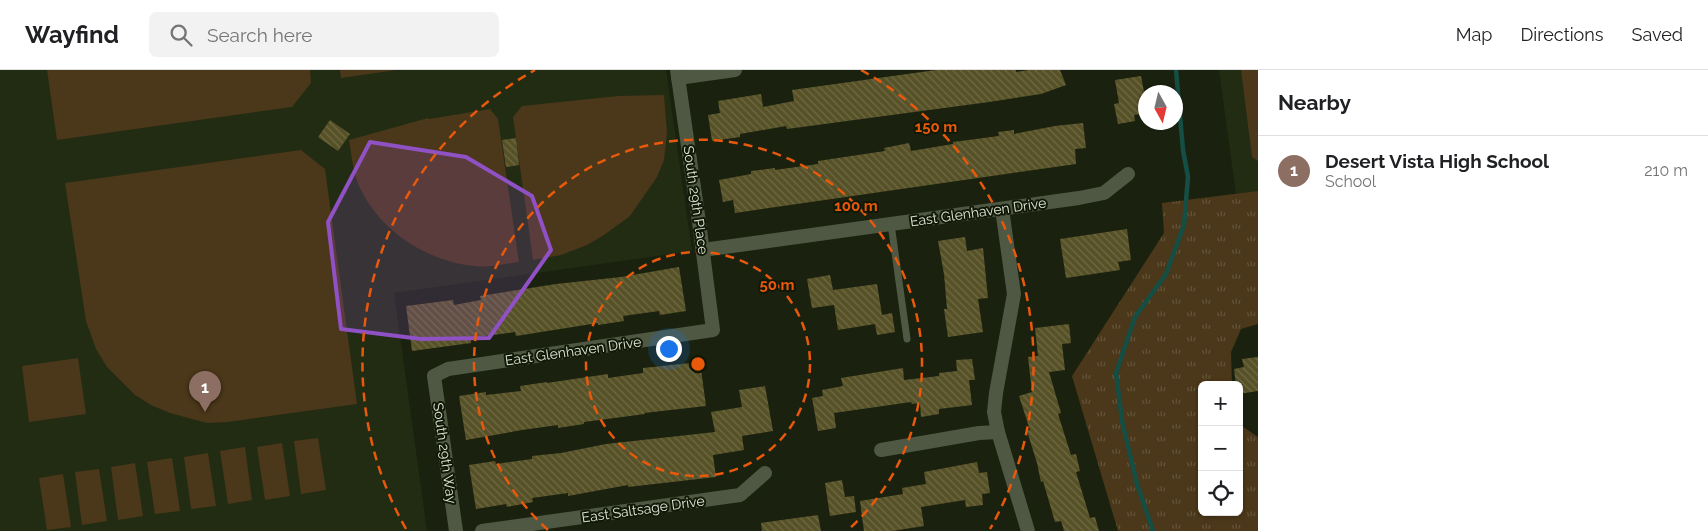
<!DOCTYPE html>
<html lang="en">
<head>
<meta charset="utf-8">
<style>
	body { margin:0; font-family:Raleway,sans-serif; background:#f2f2f2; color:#202124 }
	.controls { position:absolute; right:15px; bottom:15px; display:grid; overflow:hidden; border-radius:8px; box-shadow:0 1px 4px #0004 }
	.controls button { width:45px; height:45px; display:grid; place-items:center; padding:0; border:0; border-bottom:1px solid #e0e0e0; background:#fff; color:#202124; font:25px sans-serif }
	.compass { position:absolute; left:1138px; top:15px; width:45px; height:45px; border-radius:50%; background:#fff; box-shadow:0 1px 4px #0004; rotate:172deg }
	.you { position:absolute; left:668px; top:278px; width:18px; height:18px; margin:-12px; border:4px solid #fff; border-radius:50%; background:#1a73e8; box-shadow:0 0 0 8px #1a73e833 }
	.badge { display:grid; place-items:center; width:32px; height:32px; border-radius:50%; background:#db2777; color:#fff; font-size:16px; font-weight:700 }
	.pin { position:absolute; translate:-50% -41px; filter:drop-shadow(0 1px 2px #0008) }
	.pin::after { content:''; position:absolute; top:26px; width:18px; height:15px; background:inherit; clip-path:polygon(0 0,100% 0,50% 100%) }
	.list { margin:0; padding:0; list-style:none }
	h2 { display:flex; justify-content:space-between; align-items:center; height:65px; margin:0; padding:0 20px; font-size:21px }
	h2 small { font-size:16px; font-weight:400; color:#757577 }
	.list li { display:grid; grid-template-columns:32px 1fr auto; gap:15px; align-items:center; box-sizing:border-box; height:70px; padding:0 20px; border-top:1px solid #e0e0e0 }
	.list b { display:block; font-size:19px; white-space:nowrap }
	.list p { margin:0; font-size:16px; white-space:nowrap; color:#757577 }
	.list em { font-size:16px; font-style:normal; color:#757577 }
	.icon { flex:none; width:28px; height:28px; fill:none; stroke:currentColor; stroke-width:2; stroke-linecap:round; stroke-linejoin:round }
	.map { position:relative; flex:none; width:1258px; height:461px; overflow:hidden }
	header { display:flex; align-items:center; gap:30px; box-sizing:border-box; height:70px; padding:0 25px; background:#fff; border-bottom:1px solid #e0e0e0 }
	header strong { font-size:24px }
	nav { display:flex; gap:28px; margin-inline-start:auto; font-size:18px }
	.search { width:350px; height:45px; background:#f2f2f2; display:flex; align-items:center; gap:12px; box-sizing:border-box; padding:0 18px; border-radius:8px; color:#757577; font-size:19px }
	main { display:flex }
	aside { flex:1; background:#fff }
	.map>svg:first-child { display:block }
	.built { fill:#222c13 }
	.grass { fill:url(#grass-tufts) }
	.garden { fill:#4b3719 }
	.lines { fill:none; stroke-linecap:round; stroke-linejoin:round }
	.stream { stroke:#154e44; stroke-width:4.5 }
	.building { fill:url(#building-back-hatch) }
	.service { stroke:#4f5843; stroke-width:7 }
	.minor { stroke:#4f5843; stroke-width:14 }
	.marked { fill:#8f51c4; fill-opacity:0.2; stroke:#8f51c4; stroke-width:4; stroke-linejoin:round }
	.ring { fill:none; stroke:#e8590c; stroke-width:2.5; stroke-dasharray:9 6 }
	.labels { text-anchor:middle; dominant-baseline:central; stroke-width:4; stroke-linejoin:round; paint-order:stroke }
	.street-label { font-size:14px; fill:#dee4d7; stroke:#111806 }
	.centre { fill:#e8590c; stroke:#111806; stroke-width:2.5 }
	.ring-label { font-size:15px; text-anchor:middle; font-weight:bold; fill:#e8590c; stroke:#111806; stroke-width:4; stroke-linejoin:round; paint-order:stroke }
</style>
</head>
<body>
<header>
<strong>Wayfind</strong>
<div class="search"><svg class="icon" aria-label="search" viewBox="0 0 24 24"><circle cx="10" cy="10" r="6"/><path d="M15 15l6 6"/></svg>Search here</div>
<nav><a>Map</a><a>Directions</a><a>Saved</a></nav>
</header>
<main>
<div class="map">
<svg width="1258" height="461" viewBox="0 0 1258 461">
	<defs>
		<pattern id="grass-tufts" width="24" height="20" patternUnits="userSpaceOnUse" patternTransform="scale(1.25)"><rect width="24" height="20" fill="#4b3719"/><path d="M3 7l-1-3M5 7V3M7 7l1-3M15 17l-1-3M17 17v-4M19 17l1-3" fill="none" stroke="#64543a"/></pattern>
		<pattern id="building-back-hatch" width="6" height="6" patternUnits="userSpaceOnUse" patternTransform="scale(1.25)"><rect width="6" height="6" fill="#575127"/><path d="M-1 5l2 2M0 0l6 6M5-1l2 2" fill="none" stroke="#6f6a46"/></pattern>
	</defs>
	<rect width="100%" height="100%" fill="#1a220f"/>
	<g class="built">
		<polygon points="0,0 666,0 692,181 394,223 427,461 0,461"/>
		<polygon points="1219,0 1258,0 1258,121 1236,124"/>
	</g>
	<polygon class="grass" points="1258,121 1258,254 1241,259 1231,282 1232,315 1202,315 1202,442 1239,442 1239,354 1258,367 1258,461 1118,461 1072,306 1164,163 1162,133"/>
	<g class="garden">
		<polygon points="47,0 310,0 311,13 292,37 57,70"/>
		<polygon points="340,0 396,0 341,8"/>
		<polygon points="1241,0 1258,0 1258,91 1252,87"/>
		<polygon points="664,25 667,63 664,90 657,107 630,146 604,165 587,175 561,185 533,190 513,47 522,36 618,26"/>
		<path d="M490 39 498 49 519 192C504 194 488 198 473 196 428 191 383 163 362 122 353 106 352 87 349 70L428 48 429 49Z"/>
		<polygon points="301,80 325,99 357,334 228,352 207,353 170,343 151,335 135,325 107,297 96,279 86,251 65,113"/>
		<polygon points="78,288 86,344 29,352 22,296"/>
		<polygon points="318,368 326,420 301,424 294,371"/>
		<polygon points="282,373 290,426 265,430 257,377"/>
		<polygon points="245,377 252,430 228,434 220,381"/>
		<polygon points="208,383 216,436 191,439 184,387"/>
		<polygon points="172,388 180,441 155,444 147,392"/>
		<polygon points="135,393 143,446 118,450 111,397"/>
		<polygon points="99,399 107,451 82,455 75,402"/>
		<polygon points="63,404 71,457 47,460 39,408"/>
	</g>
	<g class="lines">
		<polyline class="stream" points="1153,461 1137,414 1122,351 1116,303 1135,247 1166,204 1184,155 1188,107 1183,80 1176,0"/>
	</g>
	<g class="building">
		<polygon points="936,0 1016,0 1016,2 1029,0 1060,0 1066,15 1041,24 989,32 787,59 786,56 740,64 740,67 712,71 708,45 720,43 718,31 761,24 763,37 794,31 792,20"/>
		<polygon points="1141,6 1146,32 1146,43 1134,45 1135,51 1118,54 1114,34 1119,33 1115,10"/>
		<polygon points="330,50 350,64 338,81 318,67"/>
		<polygon points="1083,53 1086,78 1075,79 1076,94 735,143 733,130 723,132 719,110 751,104 751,101 775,98 775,100 818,94 818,91 885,81 884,78 909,73 911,81 953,74 953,72 999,66 998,62 1014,60 1014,64 1055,56"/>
		<polygon points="516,68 519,95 506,97 502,70"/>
		<polygon points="1127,159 1131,190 1118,192 1120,200 1066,208 1060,169"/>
		<polygon points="965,167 967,181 983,178 988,228 978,229 983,262 948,267 944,239 947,239 944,204 938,171"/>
		<polygon points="679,197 686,241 660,245 659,241 623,246 624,251 598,255 598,253 516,266 515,262 471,268 471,273 412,281 406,236 453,230 454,235 481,230 480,226 556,214 621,207"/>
		<polygon points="830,205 833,220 877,214 882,245 892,243 895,262 877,265 875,254 838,260 834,235 812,238 807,209"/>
		<polygon points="1069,254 1071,273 1062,274 1065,300 1049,302 1061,343 1058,344 1071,385 1076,384 1080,401 1076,402 1090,448 1095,447 1099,461 1064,461 1061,451 1055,452 1043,411 1041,412 1037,393 1027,361 1030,360 1019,326 1032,322 1028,287 1038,286 1035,258"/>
		<polygon points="1258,287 1258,321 1239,324 1239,315 1236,315 1234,299 1244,297 1242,289"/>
		<polygon points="972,289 975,310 969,310 972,335 939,339 939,344 921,347 920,333 912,334 911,332 834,343 836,358 818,361 812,328 823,326 822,320 843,316 841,308 903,298 904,310 939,306 939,303 957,301 956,290"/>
		<polygon points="700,292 706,336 644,343 645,344 584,352 584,354 558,358 558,355 522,360 466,370 459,326 486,322 486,325 521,321 520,316 547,312 547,313 608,304 608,308 643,303 643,298"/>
		<polygon points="765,316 773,361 742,366 744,380 713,385 716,407 628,417 628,415 568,426 568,423 532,428 533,432 507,437 506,434 476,439 469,395 495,391 496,394 532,389 532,386 561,383 606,374 715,362 711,342 742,337 739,320"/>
		<polygon points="977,392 979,403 987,402 990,423 982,424 983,435 966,437 965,430 921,437 924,456 892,461 864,461 860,431 903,424 902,418 926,414 924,402"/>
		<polygon points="842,410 845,427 854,426 856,442 830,446 825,413"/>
		<polygon points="818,445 821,461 762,461 761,453"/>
	</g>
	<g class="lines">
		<polyline class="service" points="891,154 907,269"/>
		<g class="minor">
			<polyline points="678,8 735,0"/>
			<polyline points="1002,139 1014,224 996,323 994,342 998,362 1028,461"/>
			<polyline points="703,180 1079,128 1104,123 1128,104"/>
			<polyline points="881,380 979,363 998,362"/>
			<polyline points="456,461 434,306 448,299 713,260 699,152 677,0"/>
			<polyline points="482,461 740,425 765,403"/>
		</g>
	</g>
	<path class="marked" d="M370 72 466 87 532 126 551 180 489 268 421 269 341 259 328 152Z"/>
	<g class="ring">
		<circle cx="698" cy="294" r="112"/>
		<path d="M548 460A224 224 0 1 1 848 460"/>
		<path d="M406 459A336 336 0 0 1 535 0M861 0A336 336 0 0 1 990 459"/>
	</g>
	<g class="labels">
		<g class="street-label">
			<text transform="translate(696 130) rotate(82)">South 29th Place</text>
			<text transform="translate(978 142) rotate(-8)">East Glenhaven Drive</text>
			<text transform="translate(573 281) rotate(-8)">East Glenhaven Drive</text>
			<text transform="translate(445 383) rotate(82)">South 29th Way</text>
			<text transform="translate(643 439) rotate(-8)">East Saltsage Drive</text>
		</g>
	</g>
	<circle cx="698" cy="294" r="8" class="centre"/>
	<g class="ring-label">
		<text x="936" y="62">150 m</text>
		<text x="856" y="141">100 m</text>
		<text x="777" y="220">50 m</text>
	</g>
</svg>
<div class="controls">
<button>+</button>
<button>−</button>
<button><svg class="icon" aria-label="locate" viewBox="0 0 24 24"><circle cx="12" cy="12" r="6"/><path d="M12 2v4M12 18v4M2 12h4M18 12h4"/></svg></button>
</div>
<svg class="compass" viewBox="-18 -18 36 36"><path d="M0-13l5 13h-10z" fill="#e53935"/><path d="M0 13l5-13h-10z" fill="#757577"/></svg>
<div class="you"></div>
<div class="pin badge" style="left:205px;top:342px;background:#8d6e63">1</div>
</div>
<aside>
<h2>Nearby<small></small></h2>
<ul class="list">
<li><span class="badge" style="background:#8d6e63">1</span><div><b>Desert Vista High School</b><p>School</p></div><em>210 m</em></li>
</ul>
</aside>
</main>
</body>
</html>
